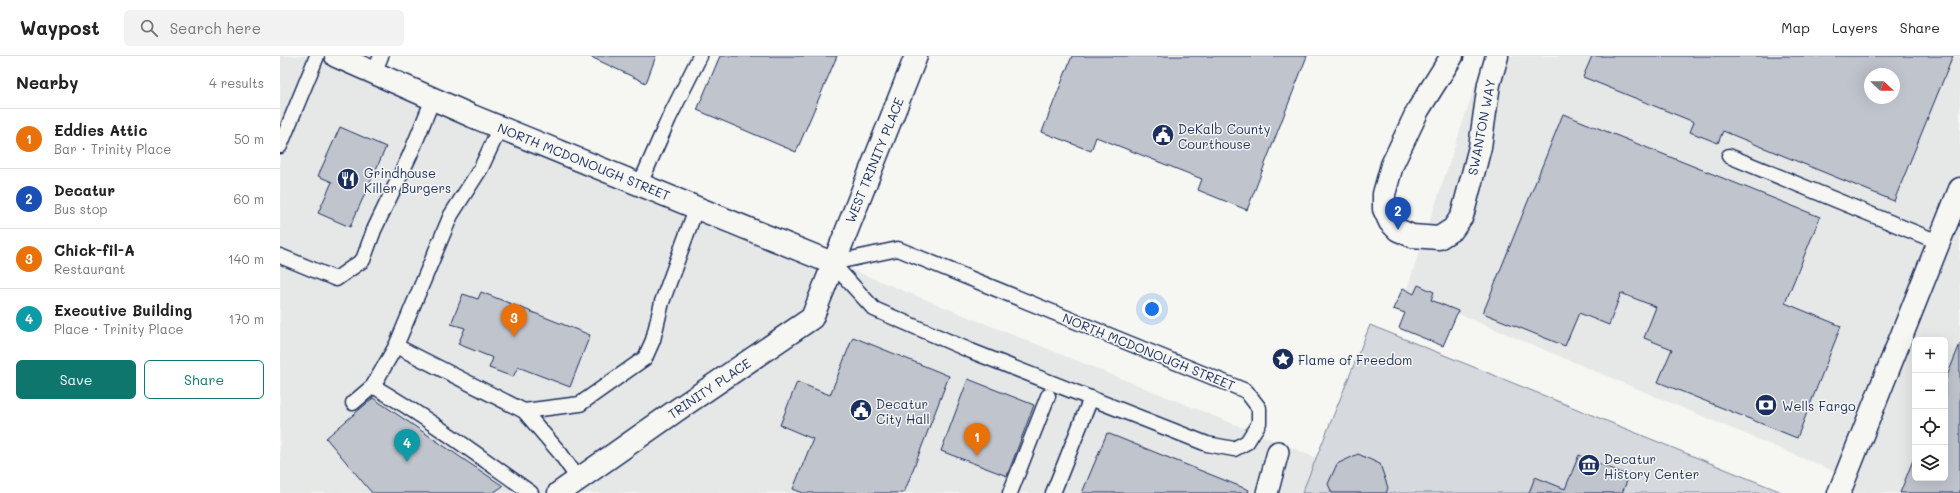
<!DOCTYPE html>
<html lang="en">
<head>
<meta charset="utf-8">
<style>
	body { margin:0; font-family:Mali,sans-serif; background:#f2f2f2; color:#222 }
	.controls { position:absolute; right:12px; bottom:12px; display:grid; overflow:hidden; border-radius:6px; box-shadow:0 4px 16px #0002 }
	.controls button { width:36px; height:36px; display:grid; place-items:center; padding:0; border:0; border-bottom:1px solid #e0e0e0; background:#fff; color:#222; font:20px sans-serif }
	.compass { position:absolute; left:1584px; top:12px; width:36px; height:36px; border-radius:50%; background:#fff; box-shadow:0 4px 16px #0002; rotate:112deg }
	.you { position:absolute; left:872px; top:253px; width:14px; height:14px; margin:-10px; border:3px solid #fff; border-radius:50%; background:#1a73e8; box-shadow:0 0 0 6px #1a73e833 }
	.badge { display:grid; place-items:center; width:26px; height:26px; border-radius:50%; background:#0f766e; color:#fff; font-size:13px; font-weight:700 }
	.pin { position:absolute; translate:-50% -33px; filter:drop-shadow(0 1px 2px #0008) }
	.pin::after { content:''; position:absolute; top:21px; width:14px; height:12px; background:inherit; clip-path:polygon(0 0,100% 0,50% 100%) }
	.list { margin:0; padding:0; list-style:none }
	h2 { display:flex; justify-content:space-between; align-items:center; height:52px; margin:0; padding:0 16px; font-size:17px }
	h2 small { font-size:13px; font-weight:400; color:#767676 }
	.list li { display:grid; grid-template-columns:26px 1fr auto; gap:12px; align-items:center; box-sizing:border-box; height:60px; padding:0 16px; border-top:1px solid #e0e0e0 }
	.list b { display:block; font-size:15px; white-space:nowrap }
	.list p { margin:0; font-size:13px; white-space:nowrap; color:#767676 }
	.list em { font-size:13px; font-style:normal; color:#767676 }
	.actions { display:flex; gap:8px; padding:12px 16px }
	.actions a { flex:1; padding:9px 0; border:1px solid #0f766e; border-radius:6px; text-align:center; font-size:14px; color:#0f766e }
	.actions .main { background:#0f766e; color:#fff }
	.icon { flex:none; width:22px; height:22px; fill:none; stroke:currentColor; stroke-width:2; stroke-linecap:round; stroke-linejoin:round }
	.map { position:relative; flex:none; width:1680px; height:437px; overflow:hidden }
	header { display:flex; align-items:center; gap:24px; box-sizing:border-box; height:56px; padding:0 20px; background:#fff; border-bottom:1px solid #e0e0e0 }
	header strong { font-size:19px }
	nav { display:flex; gap:22px; margin-inline-start:auto; font-size:14px }
	.search { width:280px; height:36px; background:#f2f2f2; display:flex; align-items:center; gap:10px; box-sizing:border-box; padding:0 14px; border-radius:6px; color:#767676; font-size:15px }
	main { display:flex }
	aside { flex:1; background:#fff }
	.map>svg:first-child { display:block }
	.built { fill:#e6e7e7; fill-rule:evenodd }
	.green { fill:#d6d9dd; stroke:#78849e }
	.building { fill:#c0c4cd; stroke:#1b2f5e; fill-rule:evenodd }
	.lines { fill:none; stroke-linecap:round; stroke-linejoin:round }
	.service-casing { stroke:#1b2f5e; stroke-width:17 }
	.pedestrian-casing { stroke:#1b2f5e; stroke-width:24 }
	.minor-casing { stroke:#1b2f5e; stroke-width:25 }
	.tertiary-casing { stroke:#1b2f5e; stroke-width:25 }
	.secondary-casing { stroke:#1b2f5e; stroke-width:25 }
	.service { stroke:#f6f6f2; stroke-width:14 }
	.pedestrian { stroke:#f6f6f2; stroke-width:21 }
	.minor { stroke:#f6f6f2; stroke-width:22 }
	.tertiary { stroke:#f6f6f2; stroke-width:22 }
	.secondary { stroke:#f6f6f2; stroke-width:22 }
	.labels { text-anchor:middle; dominant-baseline:central; stroke-width:3; stroke-linejoin:round; paint-order:stroke }
	.street-label { font-size:13px; fill:#1b2f5e; stroke:#f6f6f2 }
	.poi-label { font-size:13px; fill:#1b2f5e; stroke:#f6f6f2; text-anchor:start }
</style>
</head>
<body>
<header>
<strong>Waypost</strong>
<div class="search"><svg class="icon" aria-label="search" viewBox="0 0 24 24"><circle cx="10" cy="10" r="6"/><path d="M15 15l6 6"/></svg>Search here</div>
<nav><a>Map</a><a>Layers</a><a>Share</a></nav>
</header>
<main>
<aside>
<h2>Nearby<small>4 results</small></h2>
<ul class="list">
<li><span class="badge" style="background:#e8710a">1</span><div><b>Eddies Attic</b><p>Bar · Trinity Place</p></div><em>50 m</em></li>
<li><span class="badge" style="background:#1a4fb4">2</span><div><b>Decatur</b><p>Bus stop</p></div><em>60 m</em></li>
<li><span class="badge" style="background:#e8710a">3</span><div><b>Chick-fil-A</b><p>Restaurant</p></div><em>140 m</em></li>
<li><span class="badge" style="background:#0f9aa8">4</span><div><b>Executive Building</b><p>Place · Trinity Place</p></div><em>170 m</em></li>
</ul>
<div class="actions"><a class="main">Save</a><a>Share</a></div>
</aside>
<div class="map">
<svg width="1680" height="437" viewBox="0 0 1680 437">
	<rect width="100%" height="100%" fill="#f6f6f2"/>
	<filter id="ink" filterUnits="userSpaceOnUse"><feTurbulence type="fractalNoise" baseFrequency=".025" numOctaves="2"/><feDisplacementMap in="SourceGraphic" scale="8" xChannelSelector="R" yChannelSelector="G"/><feConvolveMatrix kernelMatrix="1 2 1 2 8 2 1 2 1" color-interpolation-filters="sRGB"/></filter>
	<g filter="url(#ink)">
		<g class="built">
			<polygon points="0,0 43,0 1040,403 1026,437 0,437"/>
			<path d="M1205 0H1680V437H1556L1563 419 1126 236ZM1590 18H1614V42H1590ZM1635 284H1665V422H1635Z"/>
		</g>
		<polygon class="green" points="1090,269 1504,437 1022,437"/>
		<g class="building">
			<polygon points="309,0 376,0 366,27"/>
			<polygon points="440,0 557,0 516,96 417,54"/>
			<polygon points="792,0 1027,0 967,154 918,134 922,123 816,81 811,95 762,76"/>
			<path d="M1312 0H1673L1614 145 1443 75 1438 87 1410 76 1414 66 1303 21ZM1590 18H1614V42H1590Z"/>
			<polygon points="1283,58 1540,161 1505,247 1561,270 1517,382 1378,326 1392,293 1364,282 1376,251 1341,237 1329,269 1299,257 1285,290 1203,257"/>
			<polygon points="60,71 106,91 70,171 38,157 52,126 38,120"/>
			<polygon points="1138,229 1154,236 1151,244 1178,255 1163,290 1119,272 1125,257 1113,253 1123,232 1134,238"/>
			<polygon points="201,236 310,279 290,331 238,311 233,321 209,312 213,302 178,288 185,272 171,268 183,238 198,243"/>
			<polygon points="573,281 669,320 624,437 523,437 513,433 533,383 500,369 517,326 550,339"/>
			<polygon points="1680,288 1680,437 1620,437 1635,399 1635,422 1665,422 1665,325"/>
			<polygon points="688,323 754,349 727,420 661,395"/>
			<polygon points="93,342 223,430 213,437 92,437 46,382"/>
			<polygon points="827,377 969,434 968,437 802,437"/>
			<polygon points="1078,398 1100,408 1108,432 1106,437 1052,437 1048,428 1057,408"/>
			<polygon points="1299,399 1349,420 1342,437 1249,437 1255,421 1285,433"/>
		</g>
		<g class="lines">
			<g class="service-casing">
				<g id="service">
					<polyline points="94,17 101,0"/>
					<polyline points="220,71 201,112 171,159 116,290 244,355 280,397 299,424"/>
					<polyline points="0,90 37,0"/>
					<polyline points="1449,100 1658,186"/>
					<polyline points="360,128 389,62 420,0"/>
					<polygon points="618,193 966,335 979,352 979,367 967,386 954,393 927,388 691,295 594,253 552,207"/>
					<polyline points="0,200 56,223 83,204 94,174 130,99 153,43"/>
					<path d="M93 330C148 362 199 400 251 437"/>
					<polyline points="73,347 93,330 116,290"/>
					<polyline points="244,355 300,348 365,302 373,284 382,246 417,150"/>
					<polyline points="730,437 768,340"/>
					<polyline points="773,437 811,342"/>
				</g>
			</g>
			<g class="pedestrian-casing">
				<polyline id="pedestrian" points="987,437 998,396"/>
			</g>
			<g class="minor-casing">
				<polyline id="minor" points="1172,0 1138,54 1112,109 1104,138 1104,153 1110,166 1118,174 1132,180 1159,182 1173,173 1182,160 1200,91 1209,28 1217,0"/>
			</g>
			<g class="tertiary-casing">
				<g id="tertiary">
					<polyline points="56,0 192,60 552,207"/>
					<polyline points="279,437 397,354 532,262 636,0"/>
				</g>
			</g>
			<g class="secondary-casing">
				<polyline id="secondary" points="1559,437 1680,133"/>
			</g>
			<use href="#service" class="service"/>
			<use href="#pedestrian" class="pedestrian"/>
			<use href="#minor" class="minor"/>
			<use href="#tertiary" class="tertiary"/>
			<use href="#secondary" class="secondary"/>
		</g>
	</g>
	<defs>
		<g id="civic-disc" transform="scale(1.15)"><circle r="9.5" fill="#1b2f5e" stroke="#f6f6f2"/><path d="M-.6-6.5H3V-4.5H.6V-3L4-1V1h2V6H-6V1h2V-1L-.6-3ZM-1.2 2.5V6h2.4V2.5Z" fill="#fff"/></g>
		<g id="restaurant-disc" transform="scale(1.15)"><circle r="9.5" fill="#1b2f5e" stroke="#f6f6f2"/><path d="M-5-6h1v4h1v-4h1v4h1v-4h1v5L-1.5 .5V6h-2V.5L-5-1ZM5-6V6H3V1.5H1.5Q1.5-4 5-6Z" fill="#fff"/></g>
		<g id="sight-disc" transform="scale(1.15)"><circle r="9.5" fill="#1b2f5e" stroke="#f6f6f2"/><path d="M0-6L1.8-2.2L6-1.7L2.9 1.2L3.7 5.4L0 3.3L-3.7 5.4L-2.9 1.2L-6-1.7L-1.8-2.2Z" fill="#fff"/></g>
		<g id="bank-disc" transform="scale(1.15)"><circle r="9.5" fill="#1b2f5e" stroke="#f6f6f2"/><path d="M-6-4H6V4H-6ZM0-2.3a2.3 2.3 0 1 0 0 4.6a2.3 2.3 0 1 0 0-4.6Z" fill="#fff"/></g>
		<g id="museum-disc" transform="scale(1.15)"><circle r="9.5" fill="#1b2f5e" stroke="#f6f6f2"/><path d="M0-6L6-3V-2H-6V-3ZM-5-1h2V3h-2ZM-1-1h2V3h-2ZM3-1h2V3H3ZM-6 4H6V6H-6Z" fill="#fff"/></g>
	</defs>
	<g fill-rule="evenodd">
		<use href="#civic-disc" x="883" y="79"/>
		<use href="#restaurant-disc" x="68" y="123"/>
		<use href="#sight-disc" x="1003" y="303"/>
		<use href="#bank-disc" x="1486" y="349"/>
		<use href="#civic-disc" x="581" y="354"/>
		<use href="#museum-disc" x="1309" y="409"/>
	</g>
	<g class="labels">
		<g class="street-label">
			<text transform="translate(1201 71) rotate(-79)">SWANTON WAY</text>
			<text transform="translate(594 104) rotate(-68)">WEST TRINITY PLACE</text>
			<text transform="translate(304 105) rotate(22)">NORTH MCDONOUGH STREET</text>
			<text transform="translate(869 295) rotate(22)">NORTH MCDONOUGH STREET</text>
			<text transform="translate(429 332) rotate(-34)">TRINITY PLACE</text>
		</g>
		<g class="poi-label">
			<text x="898" y="72">DeKalb County<tspan x="898" dy="15">Courthouse</tspan></text>
			<text x="84" y="116">Grindhouse<tspan x="84" dy="15">Killer Burgers</tspan></text>
			<text x="1018" y="303">Flame of Freedom</text>
			<text x="596" y="347">Decatur<tspan x="596" dy="15">City Hall</tspan></text>
			<text x="1502" y="349">Wells Fargo</text>
			<text x="1324" y="402">Decatur<tspan x="1324" dy="15">History Center</tspan></text>
		</g>
	</g>
</svg>
<div class="controls">
<button>+</button>
<button>−</button>
<button><svg class="icon" aria-label="locate" viewBox="0 0 24 24"><circle cx="12" cy="12" r="6"/><path d="M12 2v4M12 18v4M2 12h4M18 12h4"/></svg></button>
<button><svg class="icon" aria-label="layers" viewBox="0 0 24 24"><path d="M12 4l9 5-9 5-9-5zM3 14l9 5 9-5"/></svg></button>
</div>
<svg class="compass" viewBox="-18 -18 36 36"><path d="M0-13l5 13h-10z" fill="#e53935"/><path d="M0 13l5-13h-10z" fill="#767676"/></svg>
<div class="you"></div>
<div class="pin badge" style="left:697px;top:400px;background:#e8710a">1</div>
<div class="pin badge" style="left:1118px;top:174px;background:#1a4fb4">2</div>
<div class="pin badge" style="left:234px;top:281px;background:#e8710a">3</div>
<div class="pin badge" style="left:127px;top:406px;background:#0f9aa8">4</div>
</div>
</main>
</body>
</html>
